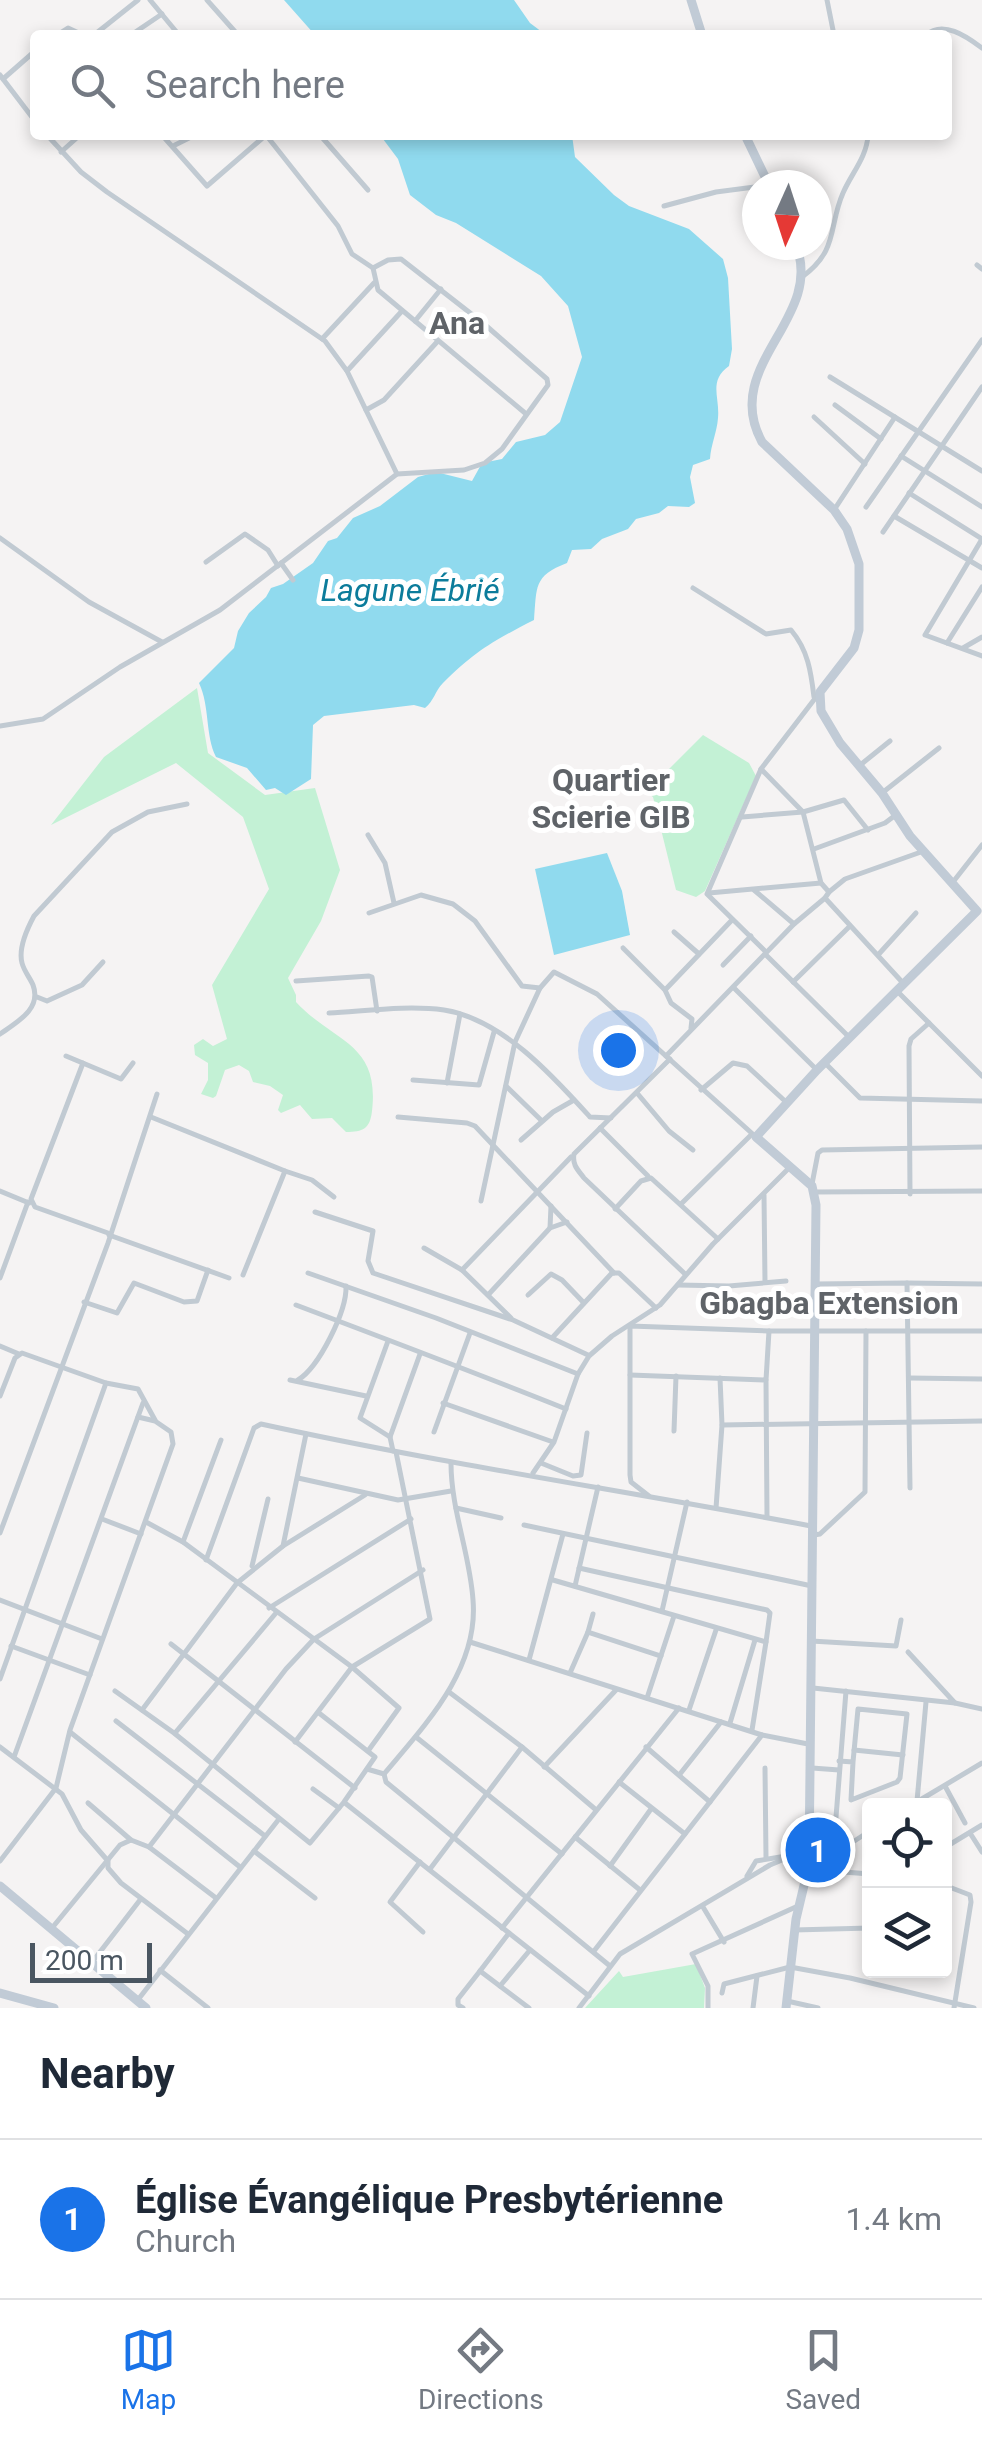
<!DOCTYPE html>
<html lang="en">
<head>
<meta charset="utf-8">
<style>
	body { margin:0; font-family:Roboto,sans-serif; background:#f6f6f7; color:#1f2937 }
	.controls { position:absolute; right:30px; bottom:30px; display:grid; overflow:hidden; border-radius:10px; box-shadow:0 5px 15px #0003 }
	.controls button { width:90px; height:90px; display:grid; place-items:center; padding:0; border:0; border-bottom:2px solid #e0e1e3; background:#fff; color:#1f2937; font:50px sans-serif }
	.compass { position:absolute; left:742px; top:170px; width:90px; height:90px; border-radius:50%; background:#fff; box-shadow:0 5px 15px #0003; rotate:183deg }
	.scale { position:absolute; left:30px; bottom:25px; width:122px; box-sizing:border-box; padding-left:10px; border:5px solid #4a5661; border-top:0; font-size:28px; line-height:35px; white-space:nowrap; color:#4a5661; -webkit-text-stroke:8px #fff; paint-order:stroke }
	.you { position:absolute; left:618px; top:1050px; width:35px; height:35px; margin:-25px; border:8px solid #fff; border-radius:50%; background:#1a73e8; box-shadow:0 0 0 15px #1a73e833 }
	.badge { display:grid; place-items:center; width:65px; height:65px; border-radius:50%; background:#1a73e8; color:#fff; font-size:32px; font-weight:700 }
	.pin { position:absolute; translate:-50% -50%; border:5px solid #fff; box-shadow:0 2px 10px #0006 }
	.list { margin:0; padding:0; list-style:none }
	h2 { display:flex; justify-content:space-between; align-items:center; height:130px; margin:0; padding:0 40px; font-size:42px }
	h2 small { font-size:32px; font-weight:400; color:#747a83 }
	.list li { display:grid; grid-template-columns:65px 1fr auto; gap:30px; align-items:center; box-sizing:border-box; height:160px; padding:0 40px; border-top:2px solid #e0e1e3 }
	.list b { display:block; font-size:38px; white-space:nowrap }
	.list p { margin:0; font-size:32px; white-space:nowrap; color:#747a83 }
	.list em { font-size:32px; font-style:normal; color:#747a83 }
	.icon { flex:none; width:55px; height:55px; fill:none; stroke:currentColor; stroke-width:2; stroke-linecap:round; stroke-linejoin:round }
	.map { position:relative; flex:none; width:982px; height:2008px; overflow:hidden }
	.search { position:absolute; background:#fff; box-shadow:0 5px 15px #0003; left:30px; right:30px; top:30px; height:110px; display:flex; align-items:center; gap:25px; box-sizing:border-box; padding:0 35px; border-radius:10px; color:#747a83; font-size:38px }
	.sheet { height:290px; background:#fff }
	nav { display:flex; justify-content:space-around; align-items:center; box-sizing:border-box; height:140px; border-top:2px solid #e0e1e3; background:#fff; font-size:28px; color:#747a83 }
	nav a { display:grid; justify-items:center; gap:5px }
	nav .on { color:#1a73e8 }
	.map>svg:first-child { display:block }
	.green { fill:#c3f1d5 }
	.water { fill:#90daee }
	.lines { fill:none; stroke-linecap:round; stroke-linejoin:round }
	.street { stroke:#c1cad2; stroke-width:5 }
	.secondary { stroke:#c1cbd6; stroke-width:9 }
	.labels { text-anchor:middle; dominant-baseline:central; stroke-width:10; stroke-linejoin:round; paint-order:stroke }
	.neighbourhood-label { font-size:32px; font-weight:bold; fill:#5f6368; stroke:#fff }
	.water-label { font-size:32px; font-style:italic; fill:#0c7c9b; stroke:#fff }
</style>
</head>
<body>
<div class="map">
<svg width="982" height="2008" viewBox="0 0 982 2008">
	<rect width="100%" height="100%" fill="#f5f3f3"/>
	<g class="green">
		<path d="M197 688 208 753 265 795 315 788 340 870 321 921 288 978 296 995V1002C334 1043 380 1042 372 1111 370 1129 363 1132 346 1132L332 1118 312 1119 300 1105 281 1113 278 1110 283 1095 270 1086 253 1082 249 1071 239 1065 225 1070 216 1096 213 1098 201 1094 208 1080V1063L195 1055 194 1045 203 1039 213 1046 227 1039 212 985 269 889 243 817 176 763 51 825 104 757Z"/>
		<polygon points="703,735 749,763 756,776 705,891 696,897 676,890 653,797 646,792"/>
		<polygon points="696,1964 705,1988 704,2008 585,2008 619,1971 623,1977"/>
	</g>
	<g class="water">
		<polygon points="284,0 514,0 530,23 546,35 315,35"/>
		<path d="M380 135H572L575 157 614 195 629 206 689 229 723 259 728 278 732 349 729 366C708 381 720 397 718 418 717 432 711 444 710 459L693 465 690 477 695 503 689 507 668 506 659 513 636 519 628 529 602 539 591 549 572 550 567 563C533 576 537 587 534 620 495 640 475 651 443 683 435 691 434 701 425 708L414 705 324 716 313 725 311 779 286 795 275 788 266 790 247 768 216 757C205 735 210 706 199 683L234 648 238 631 249 613 266 597 271 588 283 584 313 563 328 541 337 538 353 518 380 506 418 477 436 472 472 481 482 463 502 459 516 442 545 435 560 422 582 357 568 306 541 276 456 223 436 215 410 195 398 159Z"/>
		<polygon points="607,853 622,891 630,935 554,955 535,869"/>
	</g>
	<g class="lines">
		<g class="street">
			<polyline points="150,0 179,35"/>
			<polyline points="207,0 238,35"/>
			<polyline points="827,0 834,35"/>
			<polyline points="57,35 68,28 83,35"/>
			<polyline points="94,35 138,0"/>
			<polyline points="131,35 162,14"/>
			<path d="M926 35C943 20 966 36 982 48"/>
			<polyline points="0,75 35,121"/>
			<polyline points="3,79 35,51"/>
			<polyline points="47,135 81,172 107,192 325,341 347,371 397,474"/>
			<polyline points="162,135 207,186 266,135"/>
			<polyline points="266,135 338,226 352,254 373,268 378,290 525,413"/>
			<polyline points="320,135 368,190"/>
			<polyline points="175,145 195,135"/>
			<polyline points="61,152 80,135"/>
			<polyline points="664,206 716,192 769,185"/>
			<polyline points="977,265 982,269"/>
			<path d="M802 277C839 250 828 227 843 193 851 174 867 157 868 135"/>
			<polyline points="415,321 441,289"/>
			<polyline points="322,339 374,283"/>
			<polyline points="347,371 402,311"/>
			<polyline points="830,377 982,471"/>
			<polyline points="835,405 881,439"/>
			<polyline points="366,410 384,400 437,342"/>
			<polyline points="814,417 865,464"/>
			<polyline points="901,456 982,507"/>
			<polyline points="909,493 982,539"/>
			<polyline points="866,507 982,340"/>
			<polyline points="834,510 895,417"/>
			<polyline points="894,516 982,568"/>
			<polyline points="883,532 982,387"/>
			<polyline points="0,538 89,602 162,642"/>
			<polyline points="982,539 925,635 982,656"/>
			<polyline points="206,562 245,534 268,550 278,566"/>
			<polyline points="281,563 293,580"/>
			<path d="M693 588 766 634 791 630C808 650 811 672 814 697"/>
			<polyline points="947,643 982,587"/>
			<polyline points="963,648 982,637"/>
			<polyline points="0,726 43,719 120,667 220,610 397,474 464,470 485,463 502,449 548,385 547,379 483,323 401,259 388,260 373,268"/>
			<polyline points="859,766 890,741"/>
			<polyline points="761,769 803,812 821,883 829,892 825,898 903,983"/>
			<polyline points="882,793 939,748"/>
			<polyline points="742,817 803,812 844,800 868,830"/>
			<polyline points="368,835 385,863 394,903"/>
			<polyline points="814,849 885,823 897,814"/>
			<polyline points="953,882 982,845"/>
			<polyline points="754,890 794,924"/>
			<polyline points="829,892 845,879 921,852"/>
			<polyline points="709,893 821,883"/>
			<polyline points="369,913 421,895 453,904 475,921 522,986 540,988 554,972 597,994 756,1137"/>
			<polyline points="674,932 699,954"/>
			<polyline points="623,948 665,990"/>
			<polyline points="766,952 707,894 761,769 820,692"/>
			<polyline points="765,954 848,1036"/>
			<polyline points="878,955 916,913"/>
			<polyline points="723,965 751,936"/>
			<polyline points="296,981 369,976 372,977 377,1011"/>
			<polyline points="793,982 850,926"/>
			<polyline points="734,988 817,1070"/>
			<polyline points="896,990 982,1076"/>
			<polyline points="37,997 47,1001 82,985 103,962"/>
			<path d="M329 1013C366 1011 407 1005 444 1010 502 1019 553 1076 590 1117L611 1118"/>
			<polyline points="691,1028 692,1019 671,1003 665,990 732,920"/>
			<path d="M0 1034C17 1022 42 1009 33 985 30 978 24 971 22 963 18 948 27 929 34 916L112 832 148 812 187 804"/>
			<polyline points="66,1056 121,1079 133,1063"/>
			<polyline points="666,1056 794,924 825,898"/>
			<path d="M670 1059 574 1154C572 1165 578 1170 584 1178L685 1274"/>
			<polyline points="83,1063 31,1199 35,1207 108,1233"/>
			<polyline points="825,1063 860,1098 982,1101"/>
			<polyline points="413,1080 479,1085 494,1032"/>
			<polyline points="447,1083 460,1014"/>
			<polyline points="506,1086 542,1121"/>
			<polyline points="701,1090 733,1063 747,1066 786,1102"/>
			<polyline points="637,1093 669,1131 693,1150"/>
			<polyline points="151,1117 285,1171 243,1275"/>
			<polyline points="398,1117 467,1123 475,1126 614,1273"/>
			<polyline points="600,1128 648,1176"/>
			<polyline points="521,1140 553,1112 574,1100"/>
			<polyline points="285,1171 312,1180 334,1197"/>
			<polyline points="812,1184 818,1153 822,1150 982,1147"/>
			<polyline points="0,1191 29,1203"/>
			<polyline points="815,1192 982,1191"/>
			<polyline points="910,1194 909,1046 911,1039 929,1023"/>
			<polyline points="764,1195 765,1282"/>
			<polyline points="481,1201 515,1042 540,988"/>
			<polyline points="681,1204 751,1135"/>
			<polyline points="615,1209 641,1181 651,1178 718,1239"/>
			<polyline points="315,1212 373,1231 368,1261 373,1273 513,1320 588,1355"/>
			<polyline points="550,1228 551,1206"/>
			<polyline points="109,1235 229,1278"/>
			<polyline points="424,1248 462,1270 511,1318"/>
			<polyline points="462,1270 571,1157"/>
			<polyline points="308,1273 436,1318 578,1374"/>
			<polyline points="0,1278 28,1202"/>
			<polyline points="907,1283 982,1284"/>
			<polyline points="815,1284 907,1283 910,1488"/>
			<polyline points="678,1285 729,1286 786,1281"/>
			<polyline points="488,1295 550,1228 567,1222"/>
			<polyline points="528,1295 551,1274 562,1280 584,1303"/>
			<polyline points="84,1302 117,1313 134,1283 184,1302 197,1301 208,1270"/>
			<path d="M296 1305C386 1339 476 1373 566 1409"/>
			<polyline points="552,1338 612,1273 619,1273 656,1308"/>
			<polyline points="388,1341 360,1418 390,1437"/>
			<polyline points="0,1346 19,1354"/>
			<polyline points="630,1375 766,1380"/>
			<polyline points="910,1378 982,1379"/>
			<polyline points="290,1380 366,1396"/>
			<path d="M298 1380C319 1367 347 1311 346 1286"/>
			<polyline points="0,1396 15,1358 22,1353 106,1383 138,1389 155,1420"/>
			<polyline points="443,1403 553,1442"/>
			<polyline points="722,1425 982,1421"/>
			<polyline points="674,1431 676,1376"/>
			<polyline points="434,1432 470,1333"/>
			<polyline points="393,1451 390,1437 420,1354"/>
			<polyline points="541,1463 573,1476 581,1475 587,1433"/>
			<polyline points="533,1473 554,1442 578,1374 589,1356 612,1336 660,1305 713,1244 789,1168"/>
			<polyline points="298,1478 398,1500 451,1491"/>
			<polyline points="649,1496 631,1482 630,1475 630,1326 769,1331 982,1331"/>
			<polyline points="456,1508 501,1518"/>
			<polyline points="716,1508 722,1425 720,1378"/>
			<polyline points="767,1517 766,1380 769,1331"/>
			<polyline points="102,1519 141,1534"/>
			<polyline points="146,1522 183,1542 352,1667 399,1708 368,1751"/>
			<polyline points="524,1525 812,1586"/>
			<polyline points="0,1533 108,1243 157,1094"/>
			<polyline points="814,1535 820,1534 865,1492 866,1331"/>
			<polyline points="183,1542 221,1440"/>
			<polyline points="283,1546 365,1495"/>
			<path d="M206 1560 254 1428 261 1424C443 1464 628 1491 811 1526"/>
			<polyline points="252,1566 268,1499"/>
			<polyline points="579,1568 767,1610 770,1613 766,1642"/>
			<polyline points="553,1580 766,1642 752,1730"/>
			<polyline points="575,1586 598,1487"/>
			<polyline points="0,1600 102,1639"/>
			<polyline points="269,1608 411,1519"/>
			<polyline points="662,1611 687,1502"/>
			<polyline points="588,1632 593,1614"/>
			<polyline points="811,1641 896,1646 901,1620"/>
			<polyline points="470,1642 762,1735 808,1744"/>
			<polyline points="171,1644 355,1788"/>
			<polyline points="11,1646 90,1675"/>
			<polyline points="529,1660 563,1534"/>
			<polyline points="570,1673 588,1632 661,1656"/>
			<polyline points="0,1679 106,1383"/>
			<polyline points="813,1688 955,1703 908,1652"/>
			<polyline points="115,1691 174,1733 310,1843 344,1802 375,1757 319,1713"/>
			<polyline points="449,1692 522,1747 595,1809"/>
			<polyline points="647,1698 674,1616"/>
			<polyline points="955,1703 982,1709"/>
			<polyline points="142,1710 237,1583 283,1546 306,1434"/>
			<polyline points="689,1710 716,1630"/>
			<polyline points="116,1721 265,1836"/>
			<polyline points="730,1723 755,1640"/>
			<polyline points="70,1732 240,1867"/>
			<polyline points="175,1733 276,1613"/>
			<polyline points="416,1737 562,1854"/>
			<polyline points="295,1742 352,1667 430,1619 396,1452"/>
			<polyline points="0,1747 62,1794 81,1830 108,1861 108,1868 121,1883 188,1934"/>
			<polyline points="646,1747 710,1802"/>
			<polyline points="854,1750 903,1755"/>
			<polyline points="14,1757 143,1403"/>
			<polyline points="839,1761 853,1762 851,1800 897,1782 900,1778 907,1714 858,1709 853,1762"/>
			<polyline points="544,1767 616,1690"/>
			<polyline points="765,1768 766,1857"/>
			<polyline points="812,1768 839,1770"/>
			<polyline points="367,1769 384,1774 386,1782 610,1966"/>
			<path d="M384 1774C425 1725 479 1669 473 1600 470 1554 451 1510 451 1463"/>
			<polyline points="680,1774 721,1722"/>
			<polyline points="619,1782 685,1834"/>
			<polyline points="945,1786 965,1823"/>
			<polyline points="313,1789 339,1808"/>
			<polyline points="917,1801 926,1702"/>
			<polyline points="88,1803 131,1840"/>
			<polyline points="345,1803 509,1933 480,1971"/>
			<polyline points="910,1806 982,1763"/>
			<polyline points="970,1833 982,1852"/>
			<polyline points="575,1837 640,1890"/>
			<polyline points="149,1847 286,1669 314,1639 423,1570"/>
			<polyline points="944,1848 982,1825"/>
			<polyline points="254,1851 315,1898"/>
			<polyline points="833,1855 846,1691"/>
			<polyline points="0,1861 56,1788 70,1730 173,1444 171,1432 155,1421 138,1417"/>
			<polyline points="420,1862 390,1902 423,1932"/>
			<polyline points="610,1866 651,1809"/>
			<polyline points="815,1866 870,1831"/>
			<polyline points="430,1869 522,1747"/>
			<polyline points="817,1870 870,1874"/>
			<polyline points="747,1876 756,1861 786,1856"/>
			<polyline points="944,1885 970,1895 971,1902 954,2008"/>
			<polyline points="703,1907 724,1942"/>
			<polyline points="52,1928 120,1845 131,1840 149,1847 216,1898"/>
			<polyline points="502,1928 679,1708"/>
			<polyline points="794,1930 870,1928"/>
			<polyline points="509,1933 589,1996"/>
			<polyline points="594,1951 762,1735"/>
			<polyline points="93,1961 140,1900"/>
			<polyline points="160,1970 208,2008"/>
			<polyline points="500,1986 530,1950"/>
			<polyline points="722,1993 724,1984 790,1967 850,1978 974,2008"/>
			<polyline points="137,2001 279,1819"/>
			<polyline points="787,2001 818,2008"/>
			<polyline points="463,2008 458,2005 458,1999 480,1971 529,2008"/>
			<polyline points="579,2008 620,1954 770,1865 794,1855 808,1855"/>
			<polyline points="708,2008 708,1986 692,1954 798,1906"/>
			<polyline points="753,2008 757,1976"/>
		</g>
		<g class="secondary">
			<polyline points="691,0 702,35"/>
			<polyline points="745,135 769,185"/>
			<path d="M796 245C825 319 720 365 762 442L834 510 847 529 859 564V630L854 648 820 692 821 711 840 743 882 793 910 836 977 911 817 1070 756 1137 812 1186 816 1205 809 1864"/>
			<circle cx="810" cy="1871" r="7"/>
			<polyline points="0,1886 146,2008"/>
			<polyline points="0,1993 54,2008"/>
			<polyline points="786,2008 796,1919 806,1877"/>
		</g>
	</g>
	<g class="labels">
		<g class="neighbourhood-label">
			<text x="457" y="323">Ana</text>
			<text x="611" y="780">Quartier<tspan x="611" dy="37">Scierie GIB</tspan></text>
			<text x="829" y="1303">Gbagba Extension</text>
		</g>
		<g class="water-label">
			<text x="410" y="590">Lagune Ébrié</text>
		</g>
	</g>
</svg>
<div class="controls">
<button><svg class="icon" aria-label="locate" viewBox="0 0 24 24"><circle cx="12" cy="12" r="6"/><path d="M12 2v4M12 18v4M2 12h4M18 12h4"/></svg></button>
<button><svg class="icon" aria-label="layers" viewBox="0 0 24 24"><path d="M12 4l9 5-9 5-9-5zM3 14l9 5 9-5"/></svg></button>
</div>
<svg class="compass" viewBox="-18 -18 36 36"><path d="M0-13l5 13h-10z" fill="#e53935"/><path d="M0 13l5-13h-10z" fill="#747a83"/></svg>
<div class="scale">200 m</div>
<div class="you"></div>
<div class="pin badge" style="left:818px;top:1850px">1</div>
<div class="search"><svg class="icon" aria-label="search" viewBox="0 0 24 24"><circle cx="10" cy="10" r="6"/><path d="M15 15l6 6"/></svg>Search here</div>
</div>
<section class="sheet">
<h2>Nearby<small></small></h2>
<ul class="list">
<li><span class="badge">1</span><div><b>Église Évangélique Presbytérienne</b><p>Church</p></div><em>1.4 km</em></li>
</ul>
</section>
<nav>
<a class="on"><svg class="icon" aria-label="map" viewBox="0 0 24 24"><path d="M3 6l6-2 6 2 6-2v14l-6 2-6-2-6 2zM9 4v14M15 6v14"/></svg>Map</a>
<a><svg class="icon" aria-label="directions" viewBox="0 0 24 24"><path d="M12 3l9 9-9 9-9-9zM9 14v-3h6M13 9l2 2-2 2"/></svg>Directions</a>
<a><svg class="icon" aria-label="saved" viewBox="0 0 24 24"><path d="M7 4h10v16l-5-4-5 4z"/></svg>Saved</a>
</nav>
</body>
</html>
